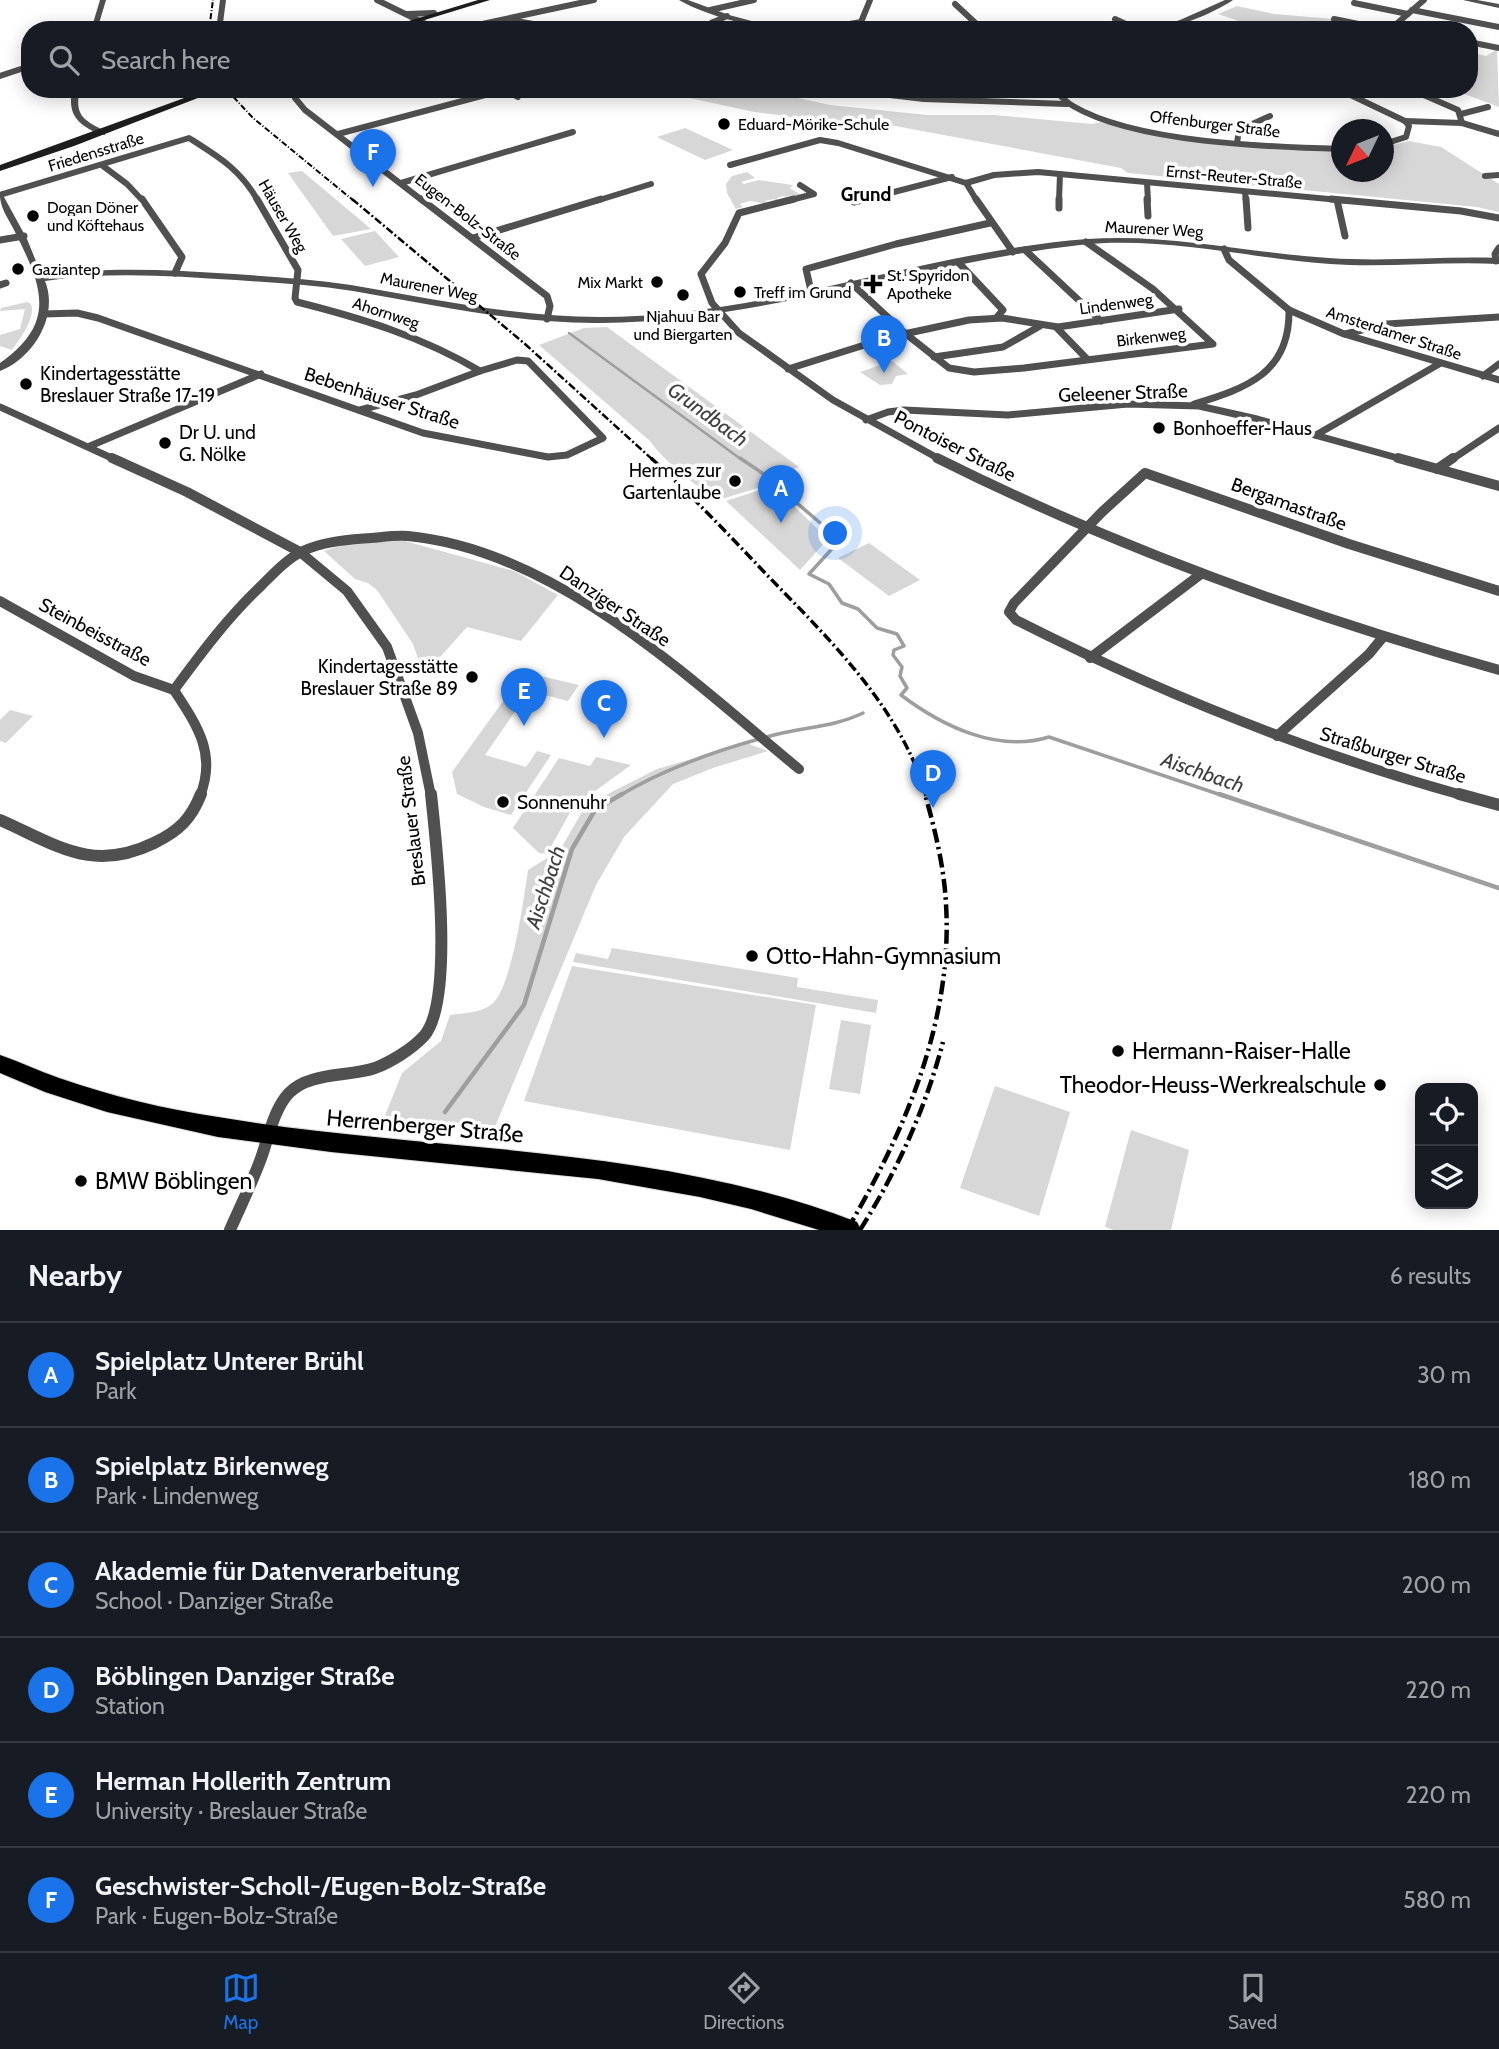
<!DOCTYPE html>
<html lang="en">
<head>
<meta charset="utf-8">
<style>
	body { margin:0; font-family:Cabin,sans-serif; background:#20242c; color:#f1f3f6 }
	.controls { position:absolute; right:21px; bottom:21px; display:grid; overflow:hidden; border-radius:14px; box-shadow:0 4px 18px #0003 }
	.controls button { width:63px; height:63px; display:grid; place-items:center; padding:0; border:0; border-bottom:2px solid #363941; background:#171b24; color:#f1f3f6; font:35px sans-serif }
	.compass { position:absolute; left:1331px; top:119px; width:63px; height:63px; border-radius:50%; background:#171b24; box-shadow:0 4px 18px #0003; rotate:227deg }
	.you { position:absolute; left:836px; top:534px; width:24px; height:24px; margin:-18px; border:5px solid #fff; border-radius:50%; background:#1a73e8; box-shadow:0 0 0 10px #1a73e833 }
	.badge { display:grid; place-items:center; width:46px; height:46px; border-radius:50%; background:#1a73e8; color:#fff; font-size:23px; font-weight:700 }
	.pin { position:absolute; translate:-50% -58px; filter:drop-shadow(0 2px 4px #0008) }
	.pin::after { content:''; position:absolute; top:37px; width:24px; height:21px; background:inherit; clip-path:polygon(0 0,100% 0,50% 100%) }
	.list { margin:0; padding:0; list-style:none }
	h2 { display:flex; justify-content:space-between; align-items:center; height:91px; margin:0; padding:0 28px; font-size:30px }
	h2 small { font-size:23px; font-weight:400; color:#9ea1a6 }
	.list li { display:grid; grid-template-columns:46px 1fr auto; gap:21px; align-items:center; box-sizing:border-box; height:105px; padding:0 28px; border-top:2px solid #363941 }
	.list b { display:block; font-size:26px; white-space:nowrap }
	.list p { margin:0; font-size:23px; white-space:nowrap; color:#9ea1a6 }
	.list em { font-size:23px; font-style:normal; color:#9ea1a6 }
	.icon { flex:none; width:38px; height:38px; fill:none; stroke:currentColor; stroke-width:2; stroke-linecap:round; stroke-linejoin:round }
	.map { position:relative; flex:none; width:1499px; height:1230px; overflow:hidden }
	.search { position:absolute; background:#171b24; box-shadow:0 4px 18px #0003; left:21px; right:21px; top:21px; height:77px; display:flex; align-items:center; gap:18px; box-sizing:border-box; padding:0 24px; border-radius:28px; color:#9ea1a6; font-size:26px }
	.sheet { height:721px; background:#171b24 }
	nav { display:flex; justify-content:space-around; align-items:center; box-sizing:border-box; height:98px; border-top:2px solid #363941; background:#171b24; font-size:19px; color:#9ea1a6 }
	nav a { display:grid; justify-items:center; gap:4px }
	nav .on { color:#1a73e8 }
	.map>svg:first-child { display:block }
	.green { fill:#d7d7d7 }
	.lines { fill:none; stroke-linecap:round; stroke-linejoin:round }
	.stream-far2 { stroke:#9e9e9e; stroke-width:2.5 }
	.stream-far1 { stroke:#9e9e9e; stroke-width:3.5 }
	.stream { stroke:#9e9e9e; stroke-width:4.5 }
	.primary-casing { stroke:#dbdbdb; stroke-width:2 }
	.minor-far3 { stroke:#505050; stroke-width:6 }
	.minor-far2 { stroke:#505050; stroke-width:7 }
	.minor-far1 { stroke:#505050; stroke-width:10 }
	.minor { stroke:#505050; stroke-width:12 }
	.tertiary { fill:#505050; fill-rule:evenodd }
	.secondary { fill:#1d1d1d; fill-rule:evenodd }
	.primary { fill:#000; fill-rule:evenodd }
	.rail-far3 { stroke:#000; stroke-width:2; stroke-dasharray:6 2 1 2; stroke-linecap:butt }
	.rail-far2 { stroke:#000; stroke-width:2.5; stroke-dasharray:8 2.5 2 2.5; stroke-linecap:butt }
	.rail-far1 { stroke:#000; stroke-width:3.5; stroke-dasharray:10 3.5 2 3.5; stroke-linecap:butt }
	.rail { stroke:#000; stroke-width:4.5; stroke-dasharray:14 4.5 2.5 4.5; stroke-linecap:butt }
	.poi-dot { fill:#000; stroke:#fff; stroke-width:2.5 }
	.labels { text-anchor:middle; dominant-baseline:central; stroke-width:7; stroke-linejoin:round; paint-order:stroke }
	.far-poi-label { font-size:16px; fill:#000; stroke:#fff; text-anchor:start }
	.far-street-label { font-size:16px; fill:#000; stroke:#fff }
	.far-quarter-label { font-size:19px; font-weight:bold; fill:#000; stroke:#fff }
	.poi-label { font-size:19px; fill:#000; stroke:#fff; text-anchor:start }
	.street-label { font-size:19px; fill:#000; stroke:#fff }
	.water-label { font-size:21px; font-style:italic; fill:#3f3f3f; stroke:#fff }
	.near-poi-label { font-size:23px; fill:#000; stroke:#fff; text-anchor:start }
	.near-street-label { font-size:23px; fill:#000; stroke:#fff }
</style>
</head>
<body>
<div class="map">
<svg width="1499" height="1230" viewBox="0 0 1499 1230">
	<rect width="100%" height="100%" fill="#fff"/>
	<g class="green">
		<polygon points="1237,6 1274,14 1334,19 1388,30 1265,30 1218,14"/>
		<polygon points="1497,49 1499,107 1451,89 1469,89 1469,52 1486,56"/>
		<polygon points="648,89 758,89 830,105 927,115 994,115 1092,124 1102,122 1183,140 1341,151 1342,172 1384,172 1384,147 1409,141 1441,147 1499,184 1499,212 1477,207 1128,173 1121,168 852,118 828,129 787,116 754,112"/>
		<polygon points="685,128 733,150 705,160 657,137"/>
		<polygon points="302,171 371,229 333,236 288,173"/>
		<polygon points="747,172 755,178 741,182 744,184 759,180 793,185 790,188 801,195 786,196 789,198 784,196 777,198 777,201 774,199 765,201 767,204 750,201 740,204 743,207 736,209 727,193 726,184 732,176"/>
		<polygon points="375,231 399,257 365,266 341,239"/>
		<path d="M27 302 31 304C36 318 20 339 12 350L0 346V335L20 329 25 309 0 311 1 308Z"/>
		<path d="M607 327 799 467 787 471 793 477 715 501C693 481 667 465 650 441L539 345 584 328Z"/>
		<polygon points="892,361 908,374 896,376 892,384 880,385 860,372"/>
		<polygon points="773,486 828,539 800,570 726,501"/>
		<polygon points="405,541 514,571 558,595 521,641 467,627 424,675 413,644 377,590 368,583 355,579 324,551 350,542"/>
		<polygon points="869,543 920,580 889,596 838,558"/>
		<polygon points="524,672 579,685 568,701 529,691 485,755 526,767 537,751 551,755 511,815 484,807 457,794 452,772"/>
		<polygon points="10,710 33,716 6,743 0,741 0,720"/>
		<path d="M746 743 768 751 713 768 673 784 624 837 596 885 494 1129 384 1118 402 1073 441 1041 450 1015C463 1013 481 1013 492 1004 512 988 524 897 528 870L560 850 586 805 657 769Z"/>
		<polygon points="596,757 631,765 573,807 547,854 539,853 513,828 559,758 590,766"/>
		<polygon points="612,948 798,978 797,987 878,1000 876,1013 573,962 576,953 608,959"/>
		<polygon points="572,966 816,1005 790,1150 524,1101"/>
		<polygon points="841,1020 871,1025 860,1094 829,1089"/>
		<polygon points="995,1086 1070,1112 1039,1216 960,1188"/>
		<polygon points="1131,1130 1189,1150 1171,1230 1113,1230 1105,1227"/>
	</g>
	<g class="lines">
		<polyline class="stream-far2" points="569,333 742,460"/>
		<g class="stream-far1">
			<path d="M740 458 762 473 840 540 809 574 829 584 842 603 858 609 877 628 897 634 904 646 894 650 893 655 902 667 900 676 907 688 901 695C942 726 997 753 1049 737L1224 796"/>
			<path d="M619 796C667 767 720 749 774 735 805 727 834 727 863 713"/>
		</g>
		<g class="stream">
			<polyline points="1219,794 1499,888"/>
			<polyline points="445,1112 524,1005 572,849 595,810 622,794"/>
		</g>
		<g class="primary-casing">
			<path id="primary" d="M0 1055C20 1062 39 1071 59 1078 111 1096 164 1109 218 1117 432 1153 652 1143 857 1222L861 1230H819L751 1209 700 1197 598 1179 331 1152 218 1137 107 1112 45 1092 0 1073Z"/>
		</g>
		<g class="minor-far3">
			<polyline points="377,0 438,30"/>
			<polyline points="1354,3 1408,14"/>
			<polyline points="955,4 983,30"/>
			<polyline points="710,10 754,0"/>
			<polyline points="1412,10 1499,27"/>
			<polyline points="407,14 434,13"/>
			<polyline points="1115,19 1139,30"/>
			<polyline points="1334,19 1388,30"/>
			<polyline points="510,20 568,30"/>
			<polyline points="713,22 741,30"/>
			<polyline points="1167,26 1178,30"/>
			<polyline points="219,30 223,0"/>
			<polyline points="454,30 594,0"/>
			<polyline points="696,30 727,16"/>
			<polyline points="816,30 861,22 870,0"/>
			<polyline points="1411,30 1394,26 1424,0"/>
			<polyline points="1469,42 1499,48"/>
			<polyline points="0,76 30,66"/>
			<polyline points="296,89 295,98 305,110 423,201"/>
			<polyline points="838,89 924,99 1067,104"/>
			<path d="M1053 89C1059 95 1066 102 1073 106 1136 143 1269 147 1342 149"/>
			<polyline points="1338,89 1405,121 1409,126 1406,137 1384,144"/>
			<polyline points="1410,89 1458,110 1462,123"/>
			<polyline points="1461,114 1488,107"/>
			<polyline points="1405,121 1462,123 1499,134"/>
			<polyline points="338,134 504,90 518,97"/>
			<polyline points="1237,143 1239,130 1270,116"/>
			<polyline points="730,165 820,140 838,143 966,183 994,175 1038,172 1350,201"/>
			<polyline points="103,166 127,184 143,201"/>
			<polyline points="1485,176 1499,175"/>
			<polyline points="401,183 573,132"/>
			<polyline points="966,183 977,201"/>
			<polyline points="1147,183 1148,201"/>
			<polyline points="1245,193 1246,201"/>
			<path d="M0 195 189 138C219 157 241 170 258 201"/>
			<polyline points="596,201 651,184"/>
			<polyline points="787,201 814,194 800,185"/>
			<polyline points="859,201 952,177"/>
			<polyline points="1059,201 1060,174"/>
		</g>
		<g class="minor-far2">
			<polyline points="142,199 182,257 175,273"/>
			<path d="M257 199 298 270 295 298 297 302C361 318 423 337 480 371L416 395 360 410"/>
			<polyline points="421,199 547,296 550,306 547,319"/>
			<polyline points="794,199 739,213 725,243 701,274 712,303 739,333 833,400 941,460"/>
			<polyline points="976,199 1013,252"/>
			<polyline points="1147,199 1148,216"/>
			<polyline points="1246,199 1248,228"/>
			<polyline points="1331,199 1461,211 1499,218"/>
			<polyline points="1337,200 1345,236"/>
			<polyline points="854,202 866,199"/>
			<polyline points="1059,208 1059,199"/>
			<polyline points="473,238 601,199"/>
			<polyline points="0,240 24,236"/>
			<polyline points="1224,249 1229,260 1289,310 1344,334 1499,380"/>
			<polyline points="1025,250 1101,321"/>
			<polyline points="1496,261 1495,254 1499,248"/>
			<polyline points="958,262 1003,310 997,317"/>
			<polyline points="851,283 906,334 949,368 974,372 1024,368 1213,344 1153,289 1086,242"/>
			<polyline points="0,285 6,283"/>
			<polyline points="811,291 806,269 896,244 990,223"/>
			<polyline points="44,314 77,313 98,318 423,433 548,457 567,455 603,438 528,361 517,360 480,371"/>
			<polyline points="1056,327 1087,359"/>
			<polyline points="1345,334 1387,324 1499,317"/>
			<polyline points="934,357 1003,347 1040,326"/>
			<polyline points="788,369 890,337 969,320 1002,318 1058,327 1179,309"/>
			<polyline points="1483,376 1499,364"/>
			<path d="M1194 404C1247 388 1290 373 1289 310"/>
			<polyline points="0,407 116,460"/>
			<polyline points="866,420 888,412 904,410 1008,415 1128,404 1199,406 1257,419 1405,460"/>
			<polyline points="1316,435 1439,364"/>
			<polyline points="90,446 261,374"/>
			<polyline points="1451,460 1499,428"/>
		</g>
		<g class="minor-far1">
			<polyline points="112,458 187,492 300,552 347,591 387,647 418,733 431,796"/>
			<path d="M937 458C1117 548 1306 616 1499 670"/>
			<polyline points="1398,458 1499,486"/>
			<polyline points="1437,469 1453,458"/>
			<polyline points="0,601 134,676 174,690"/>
			<polyline points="1090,658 1201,574"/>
			<path d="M174 690C202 652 228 617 262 585 275 572 287 559 303 551 324 541 348 540 371 538 383 537 396 535 408 536 556 550 689 678 799 769"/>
			<path d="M174 690C197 725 217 754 200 796"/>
			<polyline points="1277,736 1369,654 1383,637"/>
			<path d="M1465 796C1309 753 1160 693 1016 620L1009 612 1014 603 1102 512 1145 473 1349 544 1499 591"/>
		</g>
		<g class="minor">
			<polyline points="1459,794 1499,805"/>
			<path d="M0 820C57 845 92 873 154 843 179 831 191 819 201 794"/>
			<path d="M230 1230C240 1207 251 1185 260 1161 268 1140 273 1110 289 1093 309 1072 348 1077 375 1068 391 1062 412 1049 424 1036 455 1001 436 842 431 794"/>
		</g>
		<g class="tertiary">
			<polygon points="100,0 106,0 97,30 91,30"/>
			<path d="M679 0H688L729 15 786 30C759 30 702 14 679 0Z"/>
			<path d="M1225 0H1233C1212 14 1173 30 1148 30L1180 20Z"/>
			<polygon points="1463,0 1477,0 1499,4 1499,8"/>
			<path d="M72 89H80C74 115 83 120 105 131V135C98 134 94 132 89 129 72 119 69 108 72 89Z"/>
			<path d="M0 195 4 197 27 239 42 276C106 266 169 270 234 274 273 277 312 279 351 285 434 299 515 317 600 317 765 317 923 252 1087 239 1169 233 1248 253 1329 258 1386 262 1442 256 1499 258V264C1443 261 1386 268 1330 264 1247 258 1164 236 1080 245 920 263 763 321 601 323 517 324 435 305 353 291 314 285 275 283 236 280 172 276 108 271 45 281 59 315 34 358 0 371V363C59 322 41 284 14 230 8 218 0 208 0 195Z"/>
		</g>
		<g class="secondary">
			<polygon points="478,0 490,0 392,30 379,30"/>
			<polygon points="209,89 221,89 74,146 0,171 0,165"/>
		</g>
		<use href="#primary" class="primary"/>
		<g class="rail-far3">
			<polyline points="209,30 213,0"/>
			<polyline points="226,89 253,118 354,201"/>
		</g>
		<polyline class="rail-far2" points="352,199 525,344 653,460"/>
		<path class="rail-far1" d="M651 458C692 496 730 536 768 576 828 638 902 709 926 796"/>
		<g class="rail">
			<path d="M847 1230C905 1131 953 1021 946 904 944 866 935 830 925 794"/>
			<path d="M860 1230C897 1171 925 1110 943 1042"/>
		</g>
	</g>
	<g class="poi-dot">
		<circle cx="724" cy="124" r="7"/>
		<circle cx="33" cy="216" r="7"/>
		<circle cx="18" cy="269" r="7"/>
		<circle cx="657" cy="282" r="7"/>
		<path d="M869.5 273.5h7v7h7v7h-7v7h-7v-7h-7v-7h7z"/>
		<circle cx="740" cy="292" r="7"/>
		<circle cx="683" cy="295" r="7"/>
		<circle cx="26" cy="384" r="7"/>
		<circle cx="1159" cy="428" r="7"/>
		<circle cx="165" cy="443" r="7"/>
		<circle cx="735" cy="481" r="7"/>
		<circle cx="472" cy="677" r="7"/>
		<circle cx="503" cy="802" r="7"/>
		<circle cx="752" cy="956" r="7"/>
		<circle cx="1118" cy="1051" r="7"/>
		<circle cx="1380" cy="1085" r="7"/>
		<circle cx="81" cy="1181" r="7"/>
	</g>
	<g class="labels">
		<g class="far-poi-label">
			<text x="738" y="124">Eduard-Mörike-Schule</text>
			<text x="47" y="207">Dogan Döner<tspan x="47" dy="18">und Köftehaus</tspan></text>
			<text x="32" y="269">Gaziantep</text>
			<text x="887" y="275">St. Spyridon<tspan x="887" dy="18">Apotheke</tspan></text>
			<text x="643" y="282" text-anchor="end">Mix Markt</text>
			<text x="754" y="292">Treff im Grund</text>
			<text x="683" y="316" text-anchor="middle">Njahuu Bar<tspan x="683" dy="18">und Biergarten</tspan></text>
		</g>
		<g class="far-street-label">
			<text transform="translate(1215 124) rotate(7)">Offenburger Straße</text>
			<text transform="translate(96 152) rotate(-17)">Friedensstraße</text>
			<text transform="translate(1234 177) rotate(5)">Ernst-Reuter-Straße</text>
			<text transform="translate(283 216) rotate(60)">Häuser Weg</text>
			<text transform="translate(468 217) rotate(38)">Eugen-Bolz-Straße</text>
			<text transform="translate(1154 229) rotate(3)">Maurener Weg</text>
			<text transform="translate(429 287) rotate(11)">Maurener Weg</text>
			<text transform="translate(1116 304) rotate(-8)">Lindenweg</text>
			<text transform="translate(386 313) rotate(18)">Ahornweg</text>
			<text transform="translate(1394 333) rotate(18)">Amsterdamer Straße</text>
			<text transform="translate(1151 337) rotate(-7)">Birkenweg</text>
		</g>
		<g class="far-quarter-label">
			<text x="866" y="194">Grund</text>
		</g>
		<g class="poi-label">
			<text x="40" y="373">Kindertagesstätte<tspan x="40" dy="22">Breslauer Straße 17-19</tspan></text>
			<text x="1173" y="428">Bonhoeffer-Haus</text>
			<text x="179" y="432">Dr U. und<tspan x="179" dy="22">G. Nölke</tspan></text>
			<text x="721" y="470" text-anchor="end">Hermes zur<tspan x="721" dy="22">Gartenlaube</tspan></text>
			<text x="458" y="666" text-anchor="end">Kindertagesstätte<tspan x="458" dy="22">Breslauer Straße 89</tspan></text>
			<text x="517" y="802">Sonnenuhr</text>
		</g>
		<g class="street-label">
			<text transform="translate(1123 393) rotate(-2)">Geleener Straße</text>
			<text transform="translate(382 398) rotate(18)">Bebenhäuser Straße</text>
			<text transform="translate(955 446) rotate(27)">Pontoiser Straße</text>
			<text transform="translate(1289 504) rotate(20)">Bergamastraße</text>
			<text transform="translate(615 606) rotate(34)">Danziger Straße</text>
			<text transform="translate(95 632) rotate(28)">Steinbeisstraße</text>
			<text transform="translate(1393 755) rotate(17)">Straßburger Straße</text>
			<text transform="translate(411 821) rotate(-97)">Breslauer Straße</text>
		</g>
		<g class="water-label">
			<text transform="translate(708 414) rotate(36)">Grundbach</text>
			<text transform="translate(1203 772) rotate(19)">Aischbach</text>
			<text transform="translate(545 887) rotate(-72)">Aischbach</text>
		</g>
		<g class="near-poi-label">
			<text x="766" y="956">Otto-Hahn-Gymnasium</text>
			<text x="1132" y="1051">Hermann-Raiser-Halle</text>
			<text x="1366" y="1085" text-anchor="end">Theodor-Heuss-Werkrealschule</text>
			<text x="95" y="1181">BMW Böblingen</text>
		</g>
		<g class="near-street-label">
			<text transform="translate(425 1126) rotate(5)">Herrenberger Straße</text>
		</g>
	</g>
</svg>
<div class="controls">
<button><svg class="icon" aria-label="locate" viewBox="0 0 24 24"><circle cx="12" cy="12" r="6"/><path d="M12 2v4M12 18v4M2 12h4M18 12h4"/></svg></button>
<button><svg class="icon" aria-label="layers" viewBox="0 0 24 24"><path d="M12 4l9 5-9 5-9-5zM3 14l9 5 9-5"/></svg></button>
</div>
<svg class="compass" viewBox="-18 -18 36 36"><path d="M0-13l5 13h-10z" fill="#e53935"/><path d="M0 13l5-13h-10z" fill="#9ea1a6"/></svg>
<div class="you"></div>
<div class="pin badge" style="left:781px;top:523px">A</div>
<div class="pin badge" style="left:884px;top:373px">B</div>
<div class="pin badge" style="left:604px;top:738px">C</div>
<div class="pin badge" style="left:933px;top:808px">D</div>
<div class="pin badge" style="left:524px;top:726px">E</div>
<div class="pin badge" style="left:373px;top:187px">F</div>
<div class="search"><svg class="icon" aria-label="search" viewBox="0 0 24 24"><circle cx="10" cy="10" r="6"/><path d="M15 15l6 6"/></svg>Search here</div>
</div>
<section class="sheet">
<h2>Nearby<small>6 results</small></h2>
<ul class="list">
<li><span class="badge">A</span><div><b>Spielplatz Unterer Brühl</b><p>Park</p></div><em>30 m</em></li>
<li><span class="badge">B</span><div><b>Spielplatz Birkenweg</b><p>Park · Lindenweg</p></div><em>180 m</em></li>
<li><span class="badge">C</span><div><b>Akademie für Datenverarbeitung</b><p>School · Danziger Straße</p></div><em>200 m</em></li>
<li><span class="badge">D</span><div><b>Böblingen Danziger Straße</b><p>Station</p></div><em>220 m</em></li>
<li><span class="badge">E</span><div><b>Herman Hollerith Zentrum</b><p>University · Breslauer Straße</p></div><em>220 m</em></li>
<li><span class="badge">F</span><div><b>Geschwister-Scholl-/Eugen-Bolz-Straße</b><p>Park · Eugen-Bolz-Straße</p></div><em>580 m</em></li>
</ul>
</section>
<nav>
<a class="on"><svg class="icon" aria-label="map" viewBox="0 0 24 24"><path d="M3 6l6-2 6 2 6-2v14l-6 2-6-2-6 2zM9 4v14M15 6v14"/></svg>Map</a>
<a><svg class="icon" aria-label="directions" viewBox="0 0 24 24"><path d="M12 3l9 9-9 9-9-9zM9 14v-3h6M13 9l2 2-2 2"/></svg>Directions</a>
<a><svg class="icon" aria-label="saved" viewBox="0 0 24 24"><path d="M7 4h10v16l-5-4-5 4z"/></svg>Saved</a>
</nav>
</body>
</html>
